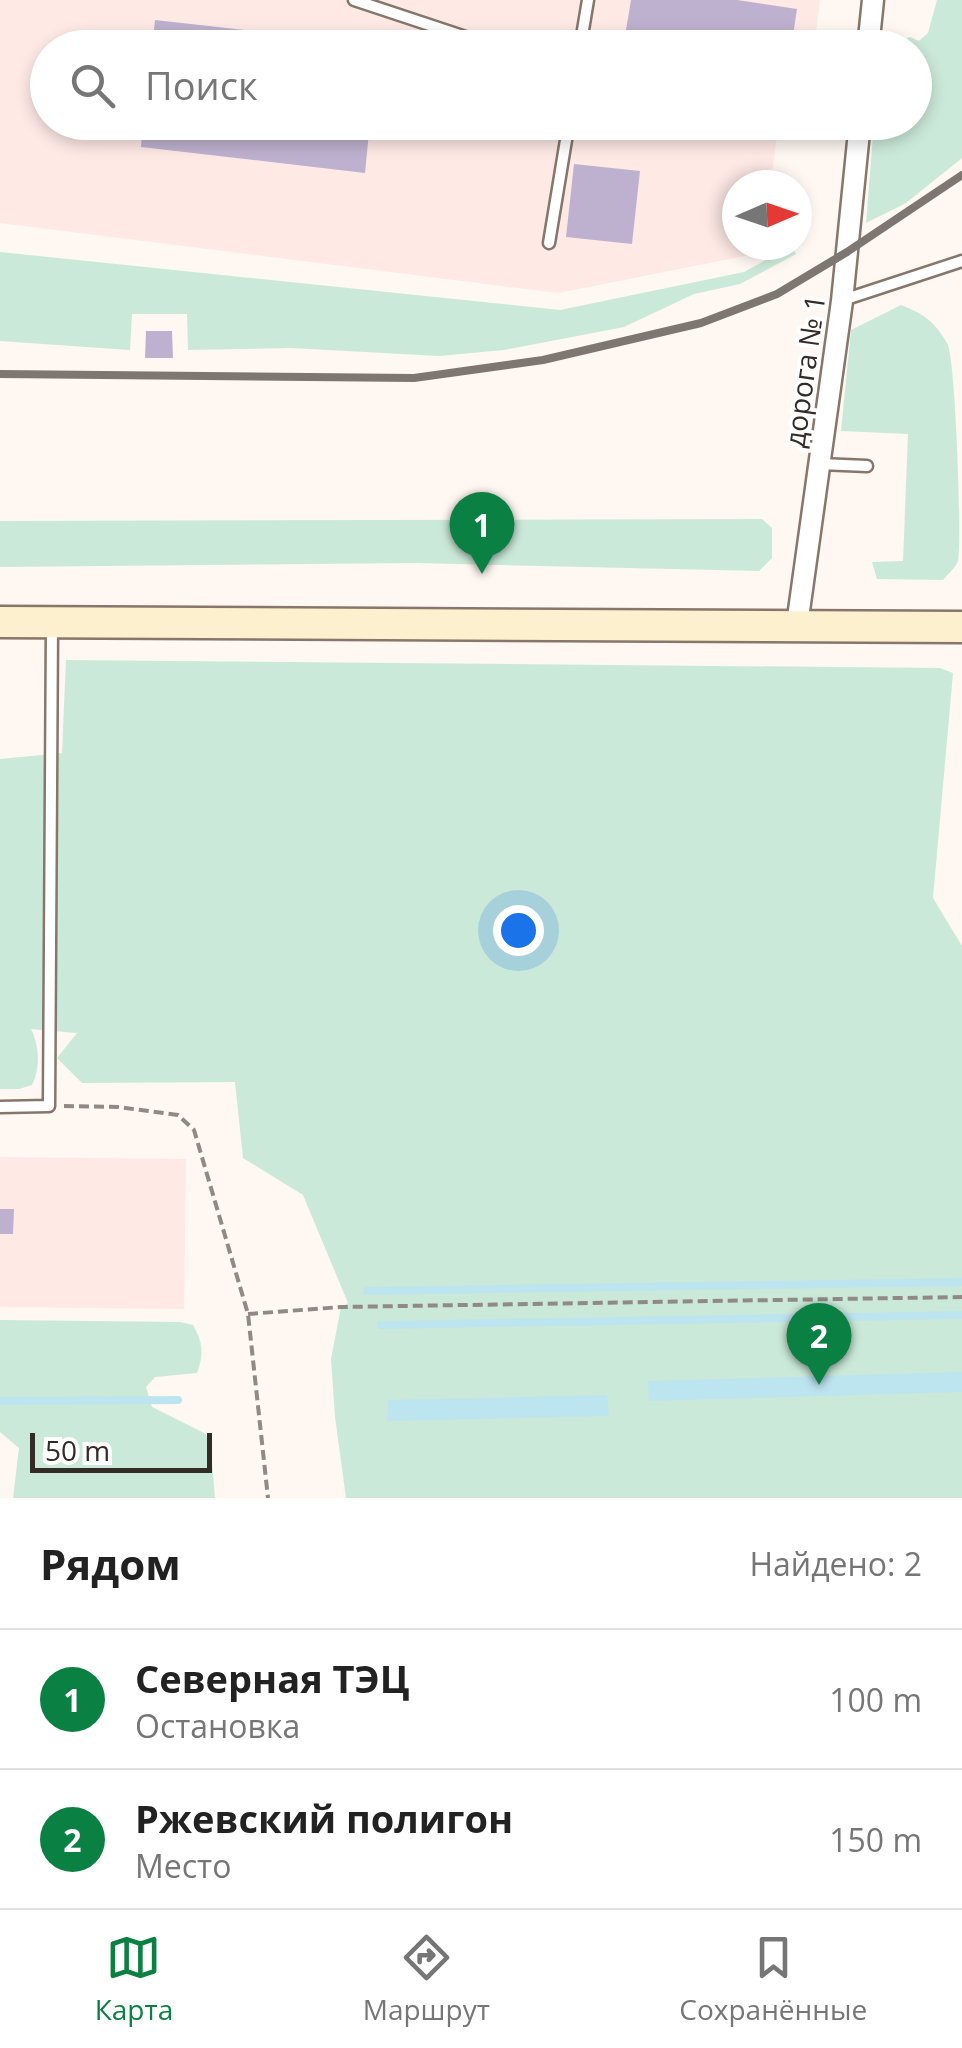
<!DOCTYPE html>
<html lang="ru">
<head>
<meta charset="utf-8">
<style>
	body { margin:0; font-family:"Open Sans",sans-serif; background:#f6f6f6; color:#222 }
	.compass { position:absolute; left:722px; top:170px; width:90px; height:90px; border-radius:50%; background:#fff; box-shadow:0 5px 15px #0003; rotate:88deg }
	.scale { position:absolute; left:30px; bottom:25px; width:182px; box-sizing:border-box; padding-left:10px; border:5px solid #322b26; border-top:0; font-size:28px; line-height:35px; white-space:nowrap; color:#322b26; -webkit-text-stroke:8px #fff; paint-order:stroke }
	.you { position:absolute; left:518px; top:930px; width:35px; height:35px; margin:-25px; border:8px solid #fff; border-radius:50%; background:#1a73e8; box-shadow:0 0 0 15px #1a73e833 }
	.badge { display:grid; place-items:center; width:65px; height:65px; border-radius:50%; background:#0b8043; color:#fff; font-size:32px; font-weight:700 }
	.pin { position:absolute; translate:-50% -82px; filter:drop-shadow(0 2px 5px #0008) }
	.pin::after { content:''; position:absolute; top:52px; width:35px; height:30px; background:inherit; clip-path:polygon(0 0,100% 0,50% 100%) }
	.list { margin:0; padding:0; list-style:none }
	h2 { display:flex; justify-content:space-between; align-items:center; height:130px; margin:0; padding:0 40px; font-size:42px }
	h2 small { font-size:32px; font-weight:400; color:#767676 }
	.list li { display:grid; grid-template-columns:65px 1fr auto; gap:30px; align-items:center; box-sizing:border-box; height:140px; padding:0 40px; border-top:2px solid #e0e0e0 }
	.list b { display:block; font-size:38px; white-space:nowrap }
	.list p { margin:0; font-size:32px; white-space:nowrap; color:#767676 }
	.list em { font-size:32px; font-style:normal; color:#767676 }
	.icon { flex:none; width:55px; height:55px; fill:none; stroke:currentColor; stroke-width:2; stroke-linecap:round; stroke-linejoin:round }
	.map { position:relative; flex:none; width:962px; height:1498px; overflow:hidden }
	.search { position:absolute; background:#fff; box-shadow:0 5px 15px #0003; left:30px; right:30px; top:30px; height:110px; display:flex; align-items:center; gap:25px; box-sizing:border-box; padding:0 35px; border-radius:55px; color:#767676; font-size:38px }
	.sheet { height:410px; background:#fff }
	nav { display:flex; justify-content:space-around; align-items:center; box-sizing:border-box; height:140px; border-top:2px solid #e0e0e0; background:#fff; font-size:28px; color:#767676 }
	nav a { display:grid; justify-items:center; gap:5px }
	nav .on { color:#0b8043 }
	.map>svg:first-child { display:block }
	.industrial { fill:#fee9e5 }
	.green { fill:#cbe9d8 }
	.water { fill:#bde5ef }
	.lines { fill:none; stroke-linecap:round; stroke-linejoin:round }
	.stream { stroke:#bde5ef; stroke-width:8 }
	.building { fill:#beb1cf }
	.service-casing { stroke:#86766b; stroke-width:15 }
	.minor-casing { stroke:#86766b; stroke-width:25 }
	.secondary-casing { stroke:#86766b; stroke-width:35 }
	.path { stroke:#908984; stroke-width:4; stroke-dasharray:10 5; stroke-linecap:butt }
	.service { stroke:#fff; stroke-width:10 }
	.minor { stroke:#fff; stroke-width:20 }
	.secondary { stroke:#fcf0ce; stroke-width:30 }
	.rail { stroke:#7d7671; stroke-width:8 }
	.labels { text-anchor:middle; dominant-baseline:central; stroke-width:8; stroke-linejoin:round; paint-order:stroke }
	.street-label { font-size:28px; fill:#322b26; stroke:#fff }
</style>
</head>
<body>
<div class="map">
<svg width="962" height="1498" viewBox="0 0 962 1498">
	<rect width="100%" height="100%" fill="#fef7f2"/>
	<g class="industrial">
		<polygon points="0,0 820,0 814,47 48,48 48,122 805,123 803,136 777,133 771,185 737,185 737,245 765,245 765,252 558,293 0,223"/>
		<polygon points="0,1157 186,1159 184,1309 0,1307"/>
	</g>
	<g class="green">
		<polygon points="937,0 962,0 962,158 906,203 866,223 874,123 914,122 914,48 890,47 891,45 910,37 919,41 928,33"/>
		<polygon points="791,246 796,254 740,284 694,294 624,327 504,350 439,356 291,348 188,350 187,314 132,314 130,350 0,341 0,252 560,310 744,272"/>
		<path d="M901 305C924 314 934 321 947 343 956 358 962 542 958 561 956 567 948 574 943 580L877 579 872 562 903 561 908 434 841 431 851 330Z"/>
		<polygon points="762,519 772,528 772,558 759,571 416,563 0,567 0,521"/>
		<path d="M66 660 940 668 953 673 933 898 962 946V1498H346L335 1417 331 1359 341 1307 348 1303 303 1195 243 1158 235 1082 82 1083 57 1058 77 1033 31 1029C39 1045 41 1067 32 1085L19 1089H0V759L62 753Z"/>
		<path d="M0 1320 180 1322 193 1325C203 1342 204 1354 197 1373L155 1377 146 1387 152 1407 206 1434 211 1449 215 1498H13L19 1448 0 1432Z"/>
	</g>
	<g class="water">
		<polygon points="962,1372 962,1392 649,1401 648,1381"/>
		<polygon points="607,1395 609,1416 387,1421 388,1400"/>
	</g>
	<g class="lines">
		<g class="stream">
			<polyline points="367,1291 962,1282"/>
			<polyline points="381,1325 962,1315"/>
			<polyline points="0,1401 178,1400"/>
		</g>
	</g>
	<g class="building">
		<polygon points="631,0 737,0 797,9 791,48 623,48"/>
		<polygon points="155,20 380,45 380,48 152,48"/>
		<polygon points="143,122 370,122 365,173 141,147"/>
		<polygon points="574,164 640,171 632,244 566,237"/>
		<polygon points="146,331 172,331 173,358 145,358"/>
		<polygon points="0,1209 14,1209 13,1234 0,1234"/>
	</g>
	<g class="lines">
		<g class="service-casing">
			<g id="service">
				<polyline points="354,0 499,48"/>
				<polyline points="580,48 588,0"/>
				<polyline points="549,243 569,122"/>
				<polyline points="843,300 962,261"/>
				<polyline points="820,464 867,466"/>
				<polyline points="0,1107 49,1106 52,624"/>
			</g>
		</g>
		<g class="minor-casing">
			<g id="minor">
				<polyline points="868,48 873,0"/>
				<polyline points="797,625 842,301 860,122"/>
			</g>
		</g>
		<g class="secondary-casing">
			<polyline id="secondary" points="0,622 962,627"/>
		</g>
		<g class="path">
			<polyline points="64,1106 118,1107 178,1115 194,1130 248,1314 268,1498"/>
			<polyline points="248,1314 341,1307 962,1297"/>
		</g>
		<use href="#service" class="service"/>
		<use href="#minor" class="minor"/>
		<use href="#secondary" class="secondary"/>
		<polyline class="rail" points="0,374 414,378 543,360 701,323 777,294 847,252 962,175"/>
	</g>
	<g class="labels">
		<g class="street-label">
			<text transform="translate(804 371) rotate(-82)">дорога № 1</text>
		</g>
	</g>
</svg>
<svg class="compass" viewBox="-18 -18 36 36"><path d="M0-13l5 13h-10z" fill="#e53935"/><path d="M0 13l5-13h-10z" fill="#767676"/></svg>
<div class="scale">50 m</div>
<div class="you"></div>
<div class="pin badge" style="left:482px;top:574px">1</div>
<div class="pin badge" style="left:819px;top:1385px">2</div>
<div class="search"><svg class="icon" aria-label="search" viewBox="0 0 24 24"><circle cx="10" cy="10" r="6"/><path d="M15 15l6 6"/></svg>Поиск</div>
</div>
<section class="sheet">
<h2>Рядом<small>Найдено: 2</small></h2>
<ul class="list">
<li><span class="badge">1</span><div><b>Северная ТЭЦ</b><p>Остановка</p></div><em>100 m</em></li>
<li><span class="badge">2</span><div><b>Ржевский полигон</b><p>Место</p></div><em>150 m</em></li>
</ul>
</section>
<nav>
<a class="on"><svg class="icon" aria-label="map" viewBox="0 0 24 24"><path d="M3 6l6-2 6 2 6-2v14l-6 2-6-2-6 2zM9 4v14M15 6v14"/></svg>Карта</a>
<a><svg class="icon" aria-label="directions" viewBox="0 0 24 24"><path d="M12 3l9 9-9 9-9-9zM9 14v-3h6M13 9l2 2-2 2"/></svg>Маршрут</a>
<a><svg class="icon" aria-label="saved" viewBox="0 0 24 24"><path d="M7 4h10v16l-5-4-5 4z"/></svg>Сохранённые</a>
</nav>
</body>
</html>
